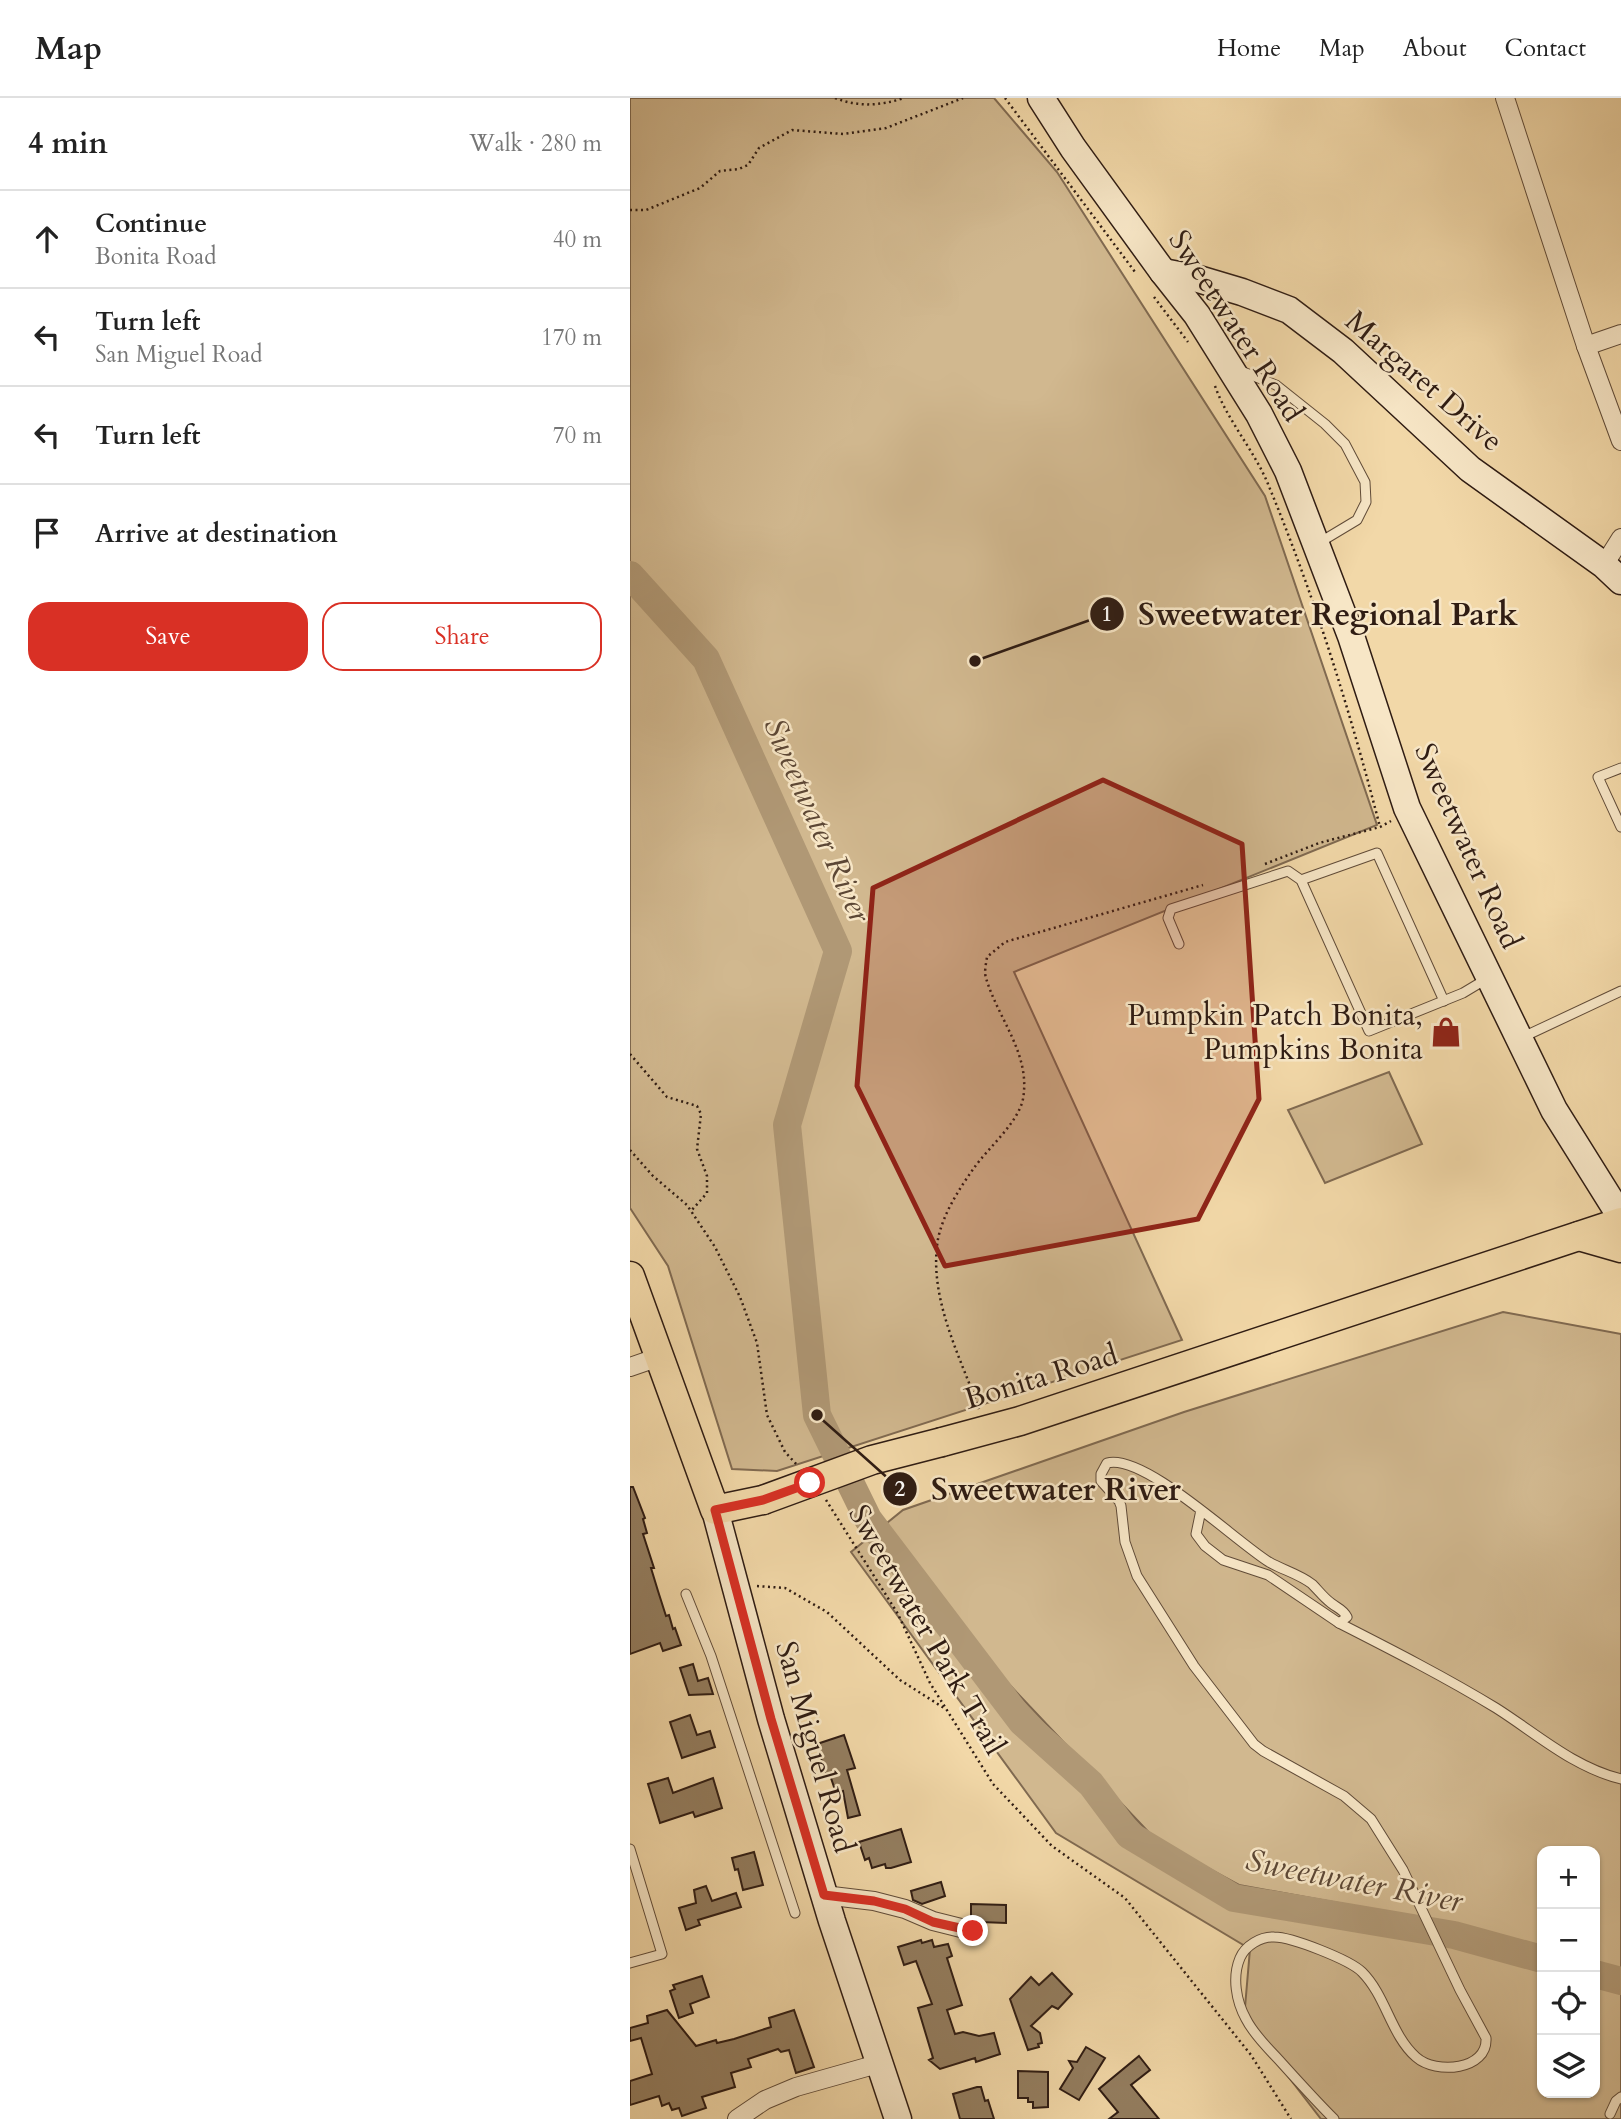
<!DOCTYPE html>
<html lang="en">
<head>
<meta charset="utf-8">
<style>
	body { margin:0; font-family:Cardo,serif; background:#f6f6f6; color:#222 }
	.controls { position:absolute; right:21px; bottom:21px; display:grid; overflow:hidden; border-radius:14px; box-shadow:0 2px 5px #0004 }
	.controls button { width:63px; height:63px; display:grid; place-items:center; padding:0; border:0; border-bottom:2px solid #e0e0e0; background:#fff; color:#222; font:35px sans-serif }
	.stop { position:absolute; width:21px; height:21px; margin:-16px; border:5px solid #d93025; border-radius:50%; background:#fff }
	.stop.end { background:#d93025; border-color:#fff; box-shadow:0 2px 7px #0008 }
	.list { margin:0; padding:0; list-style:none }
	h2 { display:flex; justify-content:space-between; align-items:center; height:91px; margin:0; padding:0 28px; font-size:30px }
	h2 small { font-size:23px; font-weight:400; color:#767676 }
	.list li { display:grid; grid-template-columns:46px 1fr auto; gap:21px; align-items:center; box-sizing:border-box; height:98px; padding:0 28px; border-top:2px solid #e0e0e0 }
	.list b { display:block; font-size:26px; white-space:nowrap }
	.list p { margin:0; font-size:23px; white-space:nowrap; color:#767676 }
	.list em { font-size:23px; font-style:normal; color:#767676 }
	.actions { display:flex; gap:14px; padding:21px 28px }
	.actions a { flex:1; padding:16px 0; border:2px solid #d93025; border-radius:21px; text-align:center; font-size:24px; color:#d93025 }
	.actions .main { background:#d93025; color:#fff }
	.icon { flex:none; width:38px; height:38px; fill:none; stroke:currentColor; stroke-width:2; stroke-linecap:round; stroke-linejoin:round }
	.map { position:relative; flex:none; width:991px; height:2021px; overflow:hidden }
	header { display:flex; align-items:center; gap:42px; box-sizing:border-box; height:98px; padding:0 35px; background:#fff; border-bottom:2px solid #e0e0e0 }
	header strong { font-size:33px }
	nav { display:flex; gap:38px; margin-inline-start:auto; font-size:24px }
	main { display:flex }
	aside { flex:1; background:#fff }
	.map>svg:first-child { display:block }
	.green { fill:#d1b88f; stroke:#806a51; stroke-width:2; fill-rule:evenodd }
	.water { fill:#b09875; stroke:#7c664e; stroke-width:2 }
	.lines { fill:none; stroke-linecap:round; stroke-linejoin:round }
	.river { stroke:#b09875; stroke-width:28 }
	.building { fill:#947e60; stroke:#2f1c13; stroke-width:2 }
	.lane-casing { stroke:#604b38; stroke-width:11 }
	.street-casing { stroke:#604b38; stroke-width:20 }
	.secondary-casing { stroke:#2f1c13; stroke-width:29 }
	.primary-casing { stroke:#2f1c13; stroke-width:31 }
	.path { stroke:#2f1c13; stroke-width:2.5; stroke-dasharray:2 3.5; stroke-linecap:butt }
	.lane { stroke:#f7e6c6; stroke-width:9 }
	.street { stroke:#f7e6c6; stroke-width:18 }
	.secondary { stroke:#f7e6c6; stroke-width:26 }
	.primary { stroke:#f2d8a8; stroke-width:28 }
	.primary-bridge-casing { stroke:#2f1c13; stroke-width:31; stroke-linecap:butt }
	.primary-bridge { stroke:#f2d8a8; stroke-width:28 }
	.route { stroke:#d93025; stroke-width:9 }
	.marked { fill:#8f2418; fill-opacity:0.2; stroke:#8f2418; stroke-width:5; stroke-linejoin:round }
	.labels { text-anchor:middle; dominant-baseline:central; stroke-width:5; stroke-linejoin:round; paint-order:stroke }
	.street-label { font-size:30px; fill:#2f1c13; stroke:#f7e6c6 }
	.poi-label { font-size:30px; fill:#2f1c13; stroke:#f7e6c6; text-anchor:end }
	.water-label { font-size:32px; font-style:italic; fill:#5c4735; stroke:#f7e6c6 }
	.leader { fill:none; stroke:#2f1c13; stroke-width:2.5 }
	.callout-dot { fill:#2f1c13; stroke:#f7e6c6; stroke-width:2.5 }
	.mark-label { font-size:21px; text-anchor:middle; font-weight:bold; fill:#fff }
	.callout-label { font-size:32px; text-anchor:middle; font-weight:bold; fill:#2f1c13; stroke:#f7e6c6; stroke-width:5; stroke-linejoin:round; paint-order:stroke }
</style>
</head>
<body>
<header>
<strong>Map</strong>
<nav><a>Home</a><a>Map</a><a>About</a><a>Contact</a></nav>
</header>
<main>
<aside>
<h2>4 min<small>Walk · 280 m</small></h2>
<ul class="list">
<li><svg class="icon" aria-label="ahead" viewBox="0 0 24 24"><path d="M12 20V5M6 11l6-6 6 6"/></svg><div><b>Continue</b><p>Bonita Road</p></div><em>40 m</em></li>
<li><svg class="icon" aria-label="left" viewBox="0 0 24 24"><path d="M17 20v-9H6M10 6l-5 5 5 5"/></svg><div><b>Turn left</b><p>San Miguel Road</p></div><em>170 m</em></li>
<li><svg class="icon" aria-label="left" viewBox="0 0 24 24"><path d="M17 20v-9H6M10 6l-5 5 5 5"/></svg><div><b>Turn left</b></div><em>70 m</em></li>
<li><svg class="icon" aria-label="arrive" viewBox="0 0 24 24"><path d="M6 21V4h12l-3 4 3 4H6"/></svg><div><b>Arrive at destination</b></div></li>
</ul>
<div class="actions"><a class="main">Save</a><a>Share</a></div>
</aside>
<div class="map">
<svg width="991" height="2021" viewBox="0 0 991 2021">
	<rect width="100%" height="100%" fill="#f2d8a8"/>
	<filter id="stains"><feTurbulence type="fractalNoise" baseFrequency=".00286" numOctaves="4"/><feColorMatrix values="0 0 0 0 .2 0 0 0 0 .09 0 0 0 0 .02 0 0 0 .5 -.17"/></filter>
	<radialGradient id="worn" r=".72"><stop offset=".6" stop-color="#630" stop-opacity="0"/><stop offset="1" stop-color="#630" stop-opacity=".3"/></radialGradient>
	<g class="green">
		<polygon points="0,0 364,0 427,74 635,398 747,727 384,874 552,1242 147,1373 102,1371 38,1168 0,1110"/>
		<polygon points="759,974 792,1046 695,1085 658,1012"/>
		<path d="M873 1214 991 1236V2021H691L614 1921 620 1851 426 1735 221 1454 273 1412 554 1314ZM912 1753H965V1995H912Z"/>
	</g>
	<polygon class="water" points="266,1438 375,1582 526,1742 609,1787 747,1812 912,1851 912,1856 746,1819 609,1795 521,1744 363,1578 260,1444"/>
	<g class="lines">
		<g class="river">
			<polyline points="0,477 76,561 208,853 157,1027 187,1317 238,1421 392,1624 461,1686 499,1737 604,1800 824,1837 912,1861"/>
			<polyline points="965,1876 991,1883"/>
		</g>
	</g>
	<g class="building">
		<polygon points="0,1389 3,1389 15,1420 13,1421 17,1435 13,1436 24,1470 21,1470 28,1493 36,1518 39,1517 43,1531 45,1530 51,1547 33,1553 30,1545 0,1556"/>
		<polygon points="63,1566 68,1583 78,1580 83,1596 59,1597 50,1570"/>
		<polygon points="60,1617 67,1637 80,1633 85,1649 52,1660 40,1624"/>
		<polygon points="214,1637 225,1670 217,1672 230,1717 218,1720 213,1693 206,1695 200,1677 196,1678 187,1646"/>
		<polygon points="38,1680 43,1695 83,1680 92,1710 65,1719 63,1714 30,1725 18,1686"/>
		<polygon points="271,1731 281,1764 261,1770 256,1770 255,1766 242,1770 239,1760 235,1762 229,1744"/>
		<polygon points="124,1754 133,1787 113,1792 108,1771 105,1772 102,1760"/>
		<polygon points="311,1784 315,1798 292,1806 283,1802 281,1793"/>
		<polygon points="76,1788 82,1803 106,1795 111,1809 68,1822 70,1827 56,1832 49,1810 66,1805 64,1792"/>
		<polygon points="341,1806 376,1807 376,1825 350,1824 341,1821"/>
		<polygon points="291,1842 292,1845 302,1842 304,1849 318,1846 322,1858 317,1860 332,1907 317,1912 325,1936 333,1934 349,1938 364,1935 370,1956 346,1964 345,1960 310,1971 299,1962 303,1960 288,1910 302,1906 286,1863 274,1867 268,1849"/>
		<polygon points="422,1875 442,1896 428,1911 422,1908 401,1928 410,1935 412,1945 408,1946 409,1949 398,1952 380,1901 401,1879 409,1887"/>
		<polygon points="72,1878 79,1899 60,1906 63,1915 49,1920 40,1893 45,1891 43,1887"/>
		<polygon points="37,1912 66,1948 86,1942 87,1945 104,1941 141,1929 139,1920 164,1912 184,1969 166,1975 159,1952 151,1954 148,1951 118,1961 121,1969 101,1975 105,1989 72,1999 76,2010 52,2018 49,2010 42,2012 39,2005 32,2008 29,1998 0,2007 0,1983 22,1976 11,1940 0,1943 0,1930 18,1925 17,1918"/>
		<polygon points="456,1949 475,1960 449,2002 430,1991 443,1970 439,1963 447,1964"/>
		<polygon points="509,1958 520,1972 501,1987 529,2021 479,2021 488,2014 469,1991"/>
		<polygon points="388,1973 418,1974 418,2009 403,2010 403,2004 398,2004 398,2000 388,2000"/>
		<polygon points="347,1989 351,1989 355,2003 358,2002 364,2021 330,2021 323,1996"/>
	</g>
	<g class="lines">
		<g class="lane-casing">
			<g id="lane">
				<polyline points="611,273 646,287 695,326 715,346 735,384 736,404 727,422 687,446"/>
				<polyline points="991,670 968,679 991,729"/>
				<polyline points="671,782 747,755 814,903"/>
				<polyline points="549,846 538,820 541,811 658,773 671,782 739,933 833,895 858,880"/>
				<polyline points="891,940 991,893"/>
				<path d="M571 1412 566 1436 575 1448 593 1462 638 1477 709 1525 717 1519C713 1511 707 1510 701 1505 694 1500 688 1492 682 1486 669 1476 653 1472 639 1464 605 1443 514 1355 477 1365L471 1376V1383L489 1403 491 1408 495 1444 507 1478 564 1568 624 1646 633 1653 714 1698 741 1721 773 1772 830 1892 856 1940C858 1972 806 1977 786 1959 761 1937 756 1898 732 1874 720 1862 662 1839 644 1839 631 1838 615 1848 610 1860 602 1879 606 1903 616 1921 624 1937 638 1950 649 1962 667 1982 685 2002 704 2021"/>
				<polyline points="56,1496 81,1558 165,1815"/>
				<path d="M709 1525C762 1552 815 1579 866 1610 907 1636 943 1669 991 1681"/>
				<polyline points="0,1751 32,1856 0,1865"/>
				<polyline points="980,2016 986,2003 991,1999"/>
			</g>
		</g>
		<g class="street-casing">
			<g id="street">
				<polyline points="875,0 956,248 991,343"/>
				<polyline points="956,248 991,236"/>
				<polyline points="974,467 991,440"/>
				<polyline points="0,1269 29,1259"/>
				<polyline points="194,1797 244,1803 275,1811 303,1823 343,1833"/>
				<polyline points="107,2021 135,2002 166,1989 251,1965"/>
			</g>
		</g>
		<g class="secondary-casing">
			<g id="secondary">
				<polyline points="411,0 443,50 533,174 567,217 629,316 658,373 721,538 777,710 924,1012 991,1119"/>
				<polyline points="533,174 565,180 612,194 659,212 713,253 840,371 974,467 991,483"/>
				<polyline points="85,1412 141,1621 202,1823 268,2021"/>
			</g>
		</g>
		<g class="primary-casing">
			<g id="primary">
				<polyline points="949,1138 991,1150"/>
				<polyline points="0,1178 85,1412 133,1402"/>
				<polyline points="312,1344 390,1323 991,1124"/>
			</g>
		</g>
		<g class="path">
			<path d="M205 0C228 9 250 8 274 0"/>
			<polyline points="375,0 505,174"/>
			<polyline points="0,112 16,112 70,90 90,73 109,71 118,67 129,50 162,32 213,36 256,30 333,0"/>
			<polyline points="524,199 558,244"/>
			<path d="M585 288C597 322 624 352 638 386 684 497 720 612 750 729"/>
			<polyline points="635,766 689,745 750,729 761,723"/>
			<polyline points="0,956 37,999 67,1008 71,1016 67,1051 77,1078 77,1095 61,1113"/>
			<polyline points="0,1052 23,1078 57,1107 85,1149 110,1199 127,1245 137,1317 155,1354 168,1368"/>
			<path d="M349 1311C330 1258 298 1199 308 1141 313 1116 329 1091 344 1070 358 1050 388 1025 393 1001 401 956 368 921 356 880 354 874 356 866 357 859L375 844 573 787"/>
			<polyline points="196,1402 268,1516 300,1585 363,1686 422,1748 495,1800 621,1957 661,2021"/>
			<polyline points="127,1488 155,1490 197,1514 270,1582 314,1610"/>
		</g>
		<use href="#lane" class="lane"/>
		<use href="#street" class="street"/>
		<use href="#secondary" class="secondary"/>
		<use href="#primary" class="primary"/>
		<g class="primary-bridge-casing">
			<polyline id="primary-bridge" points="133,1402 242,1362 312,1344"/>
		</g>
		<use href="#primary-bridge" class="primary-bridge"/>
	</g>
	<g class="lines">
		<polyline class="route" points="180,1385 133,1402 85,1412 141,1621 194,1797 244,1803 275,1811 303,1824 343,1833"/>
	</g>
	<path class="marked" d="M473 682 612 746 629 1001 568 1121 315 1168 227 988 243 790Z"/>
	<defs>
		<g id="shop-bare" transform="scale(2.415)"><path d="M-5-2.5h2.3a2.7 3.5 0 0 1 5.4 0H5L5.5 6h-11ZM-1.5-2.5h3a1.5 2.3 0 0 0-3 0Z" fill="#8f2418" stroke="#f7e6c6" stroke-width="2.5" paint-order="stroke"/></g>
	</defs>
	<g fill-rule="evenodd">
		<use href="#shop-bare" x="816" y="934"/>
	</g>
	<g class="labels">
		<g class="street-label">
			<text transform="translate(606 228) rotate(57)">Sweetwater Road</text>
			<text transform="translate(794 283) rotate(41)">Margaret Drive</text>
			<text transform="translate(838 748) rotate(66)">Sweetwater Road</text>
			<text transform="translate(411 1279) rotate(-17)">Bonita Road</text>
			<text transform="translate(297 1532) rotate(60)">Sweetwater Park Trail</text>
			<text transform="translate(185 1649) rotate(74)">San Miguel Road</text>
		</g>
		<g class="poi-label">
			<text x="793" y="917">Pumpkin Patch Bonita,<tspan x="793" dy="34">Pumpkins Bonita</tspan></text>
		</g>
		<g class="water-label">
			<text transform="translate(187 722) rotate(66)">Sweetwater River</text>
			<text transform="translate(724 1783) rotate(11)">Sweetwater River</text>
		</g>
	</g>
	<path class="leader" d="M345 563L477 516M187 1317L270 1391"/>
	<g class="callout-dot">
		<circle cx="345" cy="563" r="7"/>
		<circle cx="187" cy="1317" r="7"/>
		<circle cx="477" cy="516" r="18"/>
		<circle cx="270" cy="1391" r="18"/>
	</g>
	<g class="mark-label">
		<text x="477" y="523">1</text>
		<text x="270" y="1398">2</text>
	</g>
	<g class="callout-label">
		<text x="698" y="527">Sweetwater Regional Park</text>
		<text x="426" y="1402">Sweetwater River</text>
	</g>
	<rect width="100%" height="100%" filter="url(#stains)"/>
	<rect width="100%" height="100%" fill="url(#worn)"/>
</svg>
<div class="controls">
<button>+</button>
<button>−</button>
<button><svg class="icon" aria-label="locate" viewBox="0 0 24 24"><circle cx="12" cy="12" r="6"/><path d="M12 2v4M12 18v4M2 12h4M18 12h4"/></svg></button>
<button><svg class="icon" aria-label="layers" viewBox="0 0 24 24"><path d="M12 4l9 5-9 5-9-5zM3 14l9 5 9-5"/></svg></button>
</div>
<div class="stop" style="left:180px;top:1385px"></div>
<div class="stop end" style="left:343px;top:1833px"></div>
</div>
</main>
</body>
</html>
